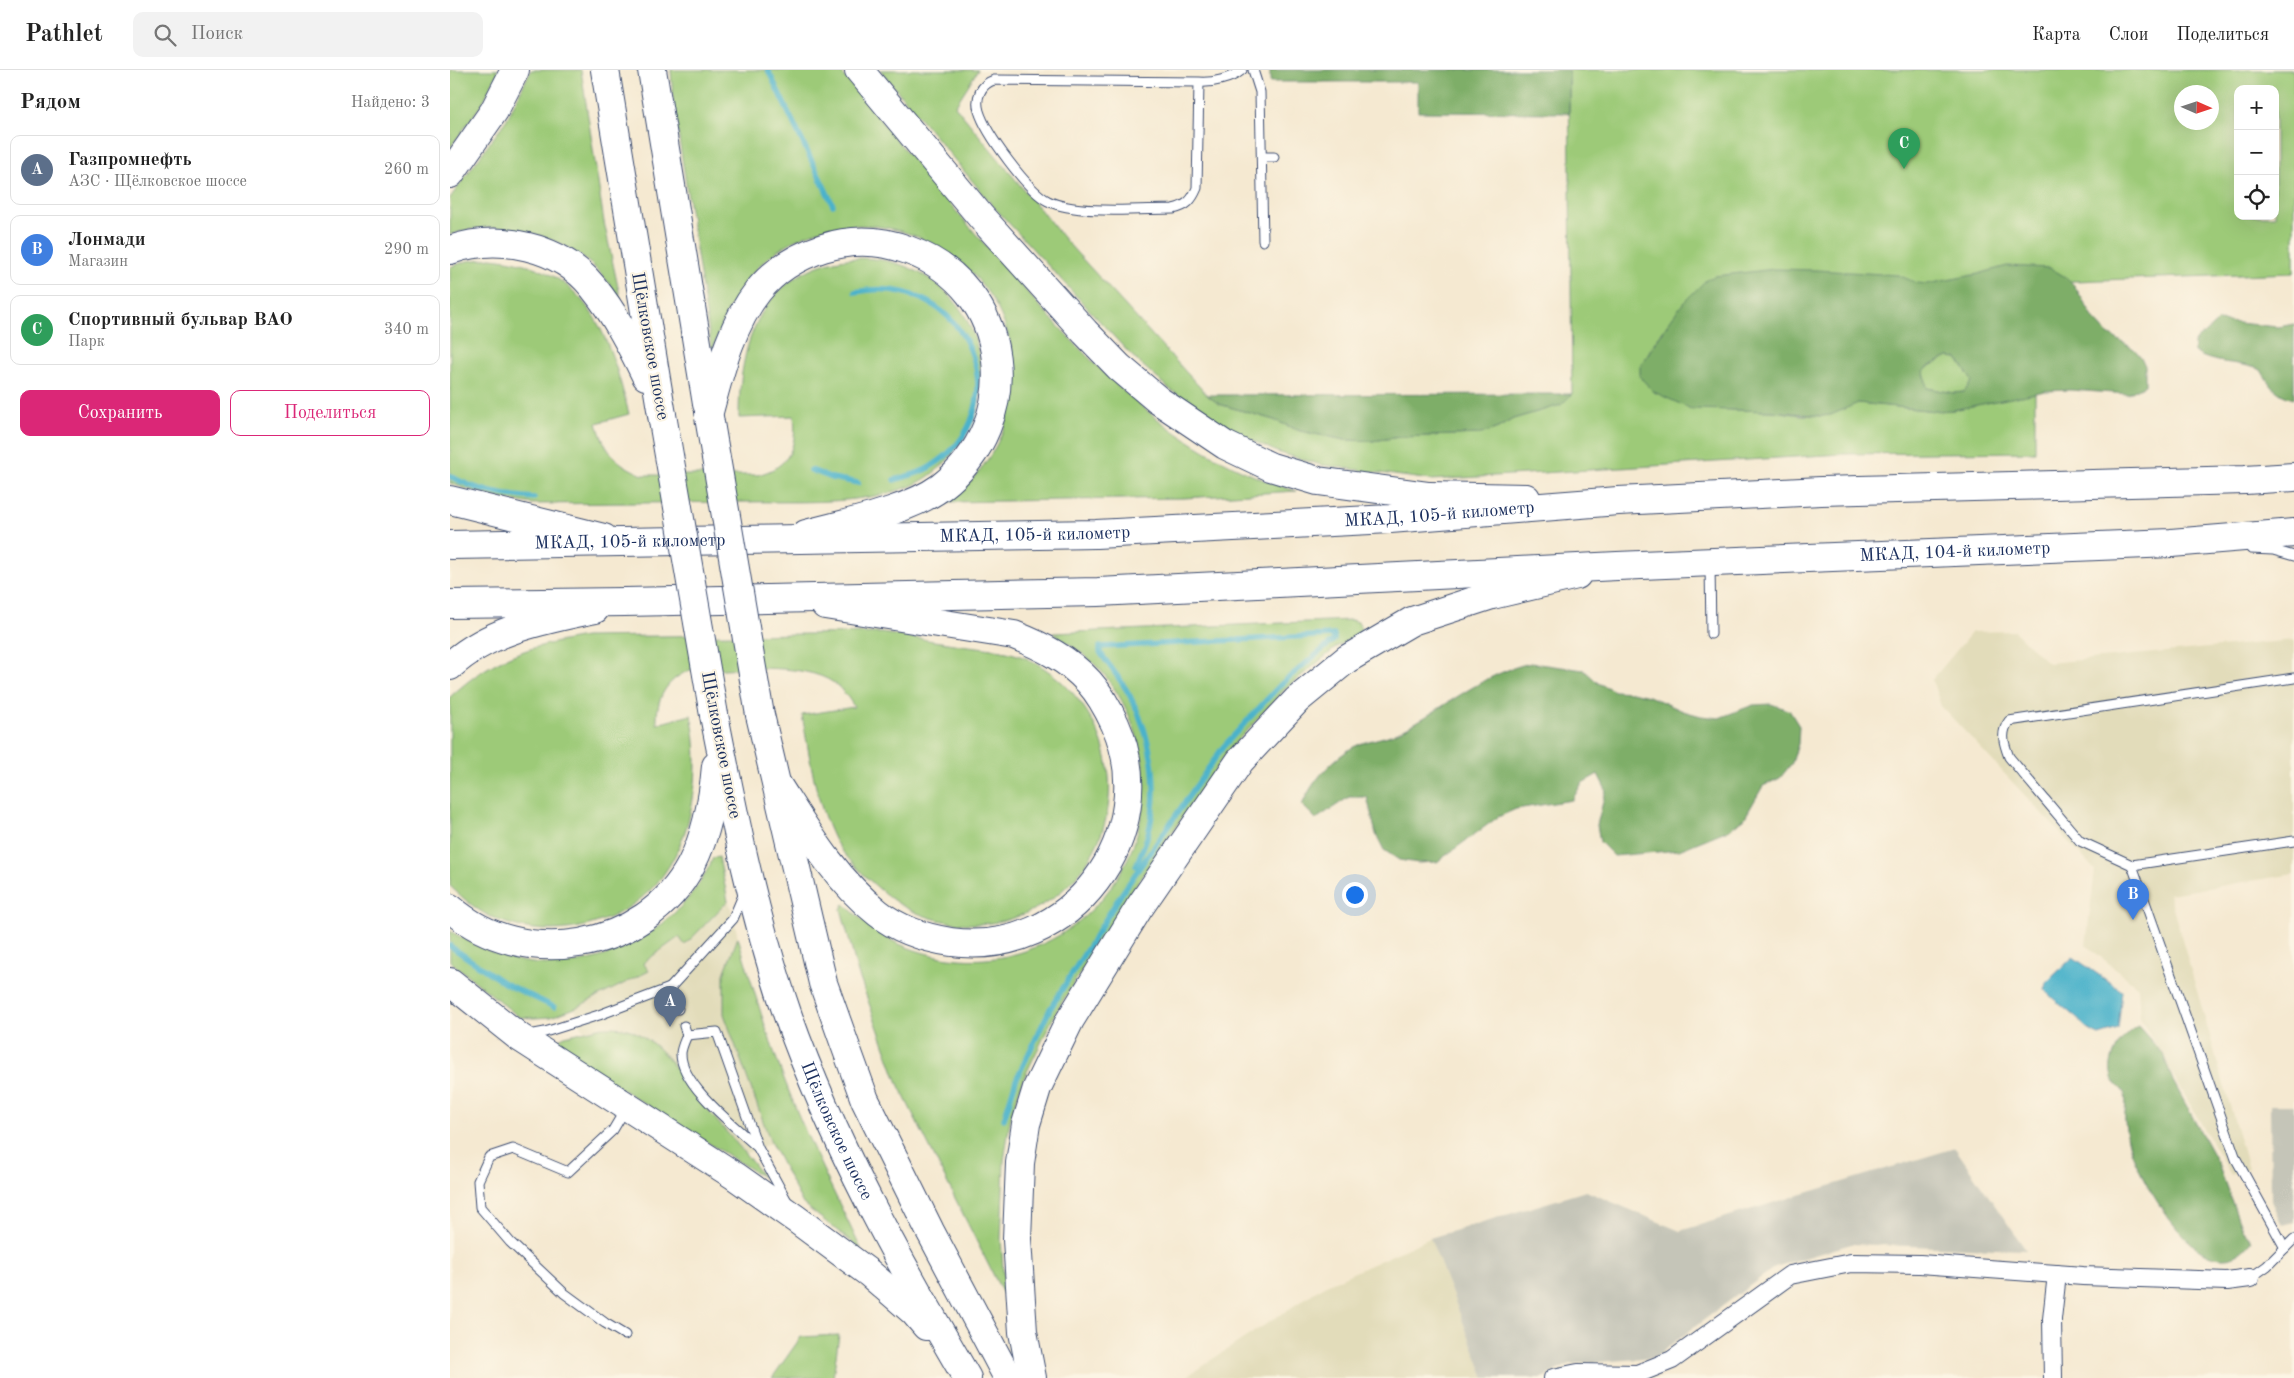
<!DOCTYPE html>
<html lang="ru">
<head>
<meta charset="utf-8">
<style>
	body { margin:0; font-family:"Old Standard TT",serif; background:#f2f2f2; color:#222 }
	.controls { position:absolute; right:15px; top:15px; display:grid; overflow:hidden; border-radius:10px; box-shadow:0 5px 20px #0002 }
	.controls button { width:45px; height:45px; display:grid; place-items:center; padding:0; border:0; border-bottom:1px solid #e0e0e0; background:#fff; color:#222; font:25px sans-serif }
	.compass { position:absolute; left:1724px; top:15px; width:45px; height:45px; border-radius:50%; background:#fff; box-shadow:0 5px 20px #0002; rotate:93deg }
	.you { position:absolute; left:904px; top:824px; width:18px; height:18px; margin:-12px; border:4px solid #fff; border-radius:50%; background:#1a73e8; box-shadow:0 0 0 8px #1a73e833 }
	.badge { display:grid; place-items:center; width:32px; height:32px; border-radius:50%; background:#db2777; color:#fff; font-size:16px; font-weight:700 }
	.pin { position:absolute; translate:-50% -41px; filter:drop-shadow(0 1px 2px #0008) }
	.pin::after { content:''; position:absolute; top:26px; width:18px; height:15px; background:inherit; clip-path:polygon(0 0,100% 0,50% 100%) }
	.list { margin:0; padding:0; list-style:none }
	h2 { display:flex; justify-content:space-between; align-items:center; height:65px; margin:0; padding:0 20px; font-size:21px }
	h2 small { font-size:16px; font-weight:400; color:#767676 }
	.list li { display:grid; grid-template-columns:32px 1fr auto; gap:15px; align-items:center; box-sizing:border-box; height:70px; margin:0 10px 10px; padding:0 10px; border:1px solid #e0e0e0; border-radius:10px }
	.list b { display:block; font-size:19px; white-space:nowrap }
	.list p { margin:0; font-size:16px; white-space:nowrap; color:#767676 }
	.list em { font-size:16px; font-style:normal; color:#767676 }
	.actions { display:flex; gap:10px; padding:15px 20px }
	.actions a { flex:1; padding:11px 0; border:1px solid #db2777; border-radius:10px; text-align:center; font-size:18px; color:#db2777 }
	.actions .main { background:#db2777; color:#fff }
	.icon { flex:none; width:28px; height:28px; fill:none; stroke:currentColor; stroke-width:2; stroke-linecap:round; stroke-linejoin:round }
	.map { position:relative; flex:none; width:1844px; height:1308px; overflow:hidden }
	header { display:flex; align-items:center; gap:30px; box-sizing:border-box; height:70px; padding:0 25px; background:#fff; border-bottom:1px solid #e0e0e0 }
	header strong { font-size:24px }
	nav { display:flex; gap:28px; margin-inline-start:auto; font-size:18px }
	.search { width:350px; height:45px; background:#f2f2f2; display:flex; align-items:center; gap:12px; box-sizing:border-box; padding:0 18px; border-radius:10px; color:#767676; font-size:19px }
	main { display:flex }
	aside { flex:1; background:#fff }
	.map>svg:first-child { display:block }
	.built { fill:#e2dcba }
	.industrial { fill:#c5c5b8 }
	.green { fill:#9dca78; stroke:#5c7c6b; fill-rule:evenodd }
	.forest { fill:#7eae68; stroke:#4c6e63; fill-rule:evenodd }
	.water { fill:#4bb2ca; stroke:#337094 }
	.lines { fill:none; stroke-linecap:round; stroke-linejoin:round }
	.stream { stroke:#4bb2ca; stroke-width:5.5 }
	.service-casing { stroke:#3c4b6f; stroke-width:11 }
	.minor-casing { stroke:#3c4b6f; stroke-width:20 }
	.primary-casing { stroke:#3c4b6f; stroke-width:30 }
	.trunk-casing { stroke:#3c4b6f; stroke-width:30 }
	.service { stroke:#fff; stroke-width:9 }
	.minor { stroke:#fff; stroke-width:18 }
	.primary { stroke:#fff; stroke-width:28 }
	.trunk { stroke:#fff; stroke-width:28 }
	.primary-bridge-casing { stroke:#3c4b6f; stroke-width:30; stroke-linecap:butt }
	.primary-bridge { stroke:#fff; stroke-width:28 }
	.labels { text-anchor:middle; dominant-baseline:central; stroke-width:4.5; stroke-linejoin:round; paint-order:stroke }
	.street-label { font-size:18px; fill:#1b2f5e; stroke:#fcf5e5 }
</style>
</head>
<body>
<header>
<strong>Pathlet</strong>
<div class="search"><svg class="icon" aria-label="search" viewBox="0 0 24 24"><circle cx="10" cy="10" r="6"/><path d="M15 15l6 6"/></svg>Поиск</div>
<nav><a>Карта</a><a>Слои</a><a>Поделиться</a></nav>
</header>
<main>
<aside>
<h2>Рядом<small>Найдено: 3</small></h2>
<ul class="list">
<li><span class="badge" style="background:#5c6f8a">A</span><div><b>Газпромнефть</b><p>АЗС · Щёлковское шоссе</p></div><em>260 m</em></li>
<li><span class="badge" style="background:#3f7fe0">B</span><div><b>Лонмади</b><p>Магазин</p></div><em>290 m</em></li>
<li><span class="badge" style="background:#2e9e5b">C</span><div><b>Спортивный бульвар ВАО</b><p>Парк</p></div><em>340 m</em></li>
</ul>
<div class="actions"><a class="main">Сохранить</a><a>Поделиться</a></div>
</aside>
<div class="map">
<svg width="1844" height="1308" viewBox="0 0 1844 1308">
	<rect width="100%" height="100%" fill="#fcf5e5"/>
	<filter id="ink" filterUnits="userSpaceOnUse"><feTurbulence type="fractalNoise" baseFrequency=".02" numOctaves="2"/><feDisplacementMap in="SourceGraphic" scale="10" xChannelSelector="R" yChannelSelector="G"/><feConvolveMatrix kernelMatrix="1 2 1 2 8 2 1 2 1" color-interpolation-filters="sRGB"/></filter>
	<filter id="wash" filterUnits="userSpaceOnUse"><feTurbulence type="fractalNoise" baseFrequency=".0096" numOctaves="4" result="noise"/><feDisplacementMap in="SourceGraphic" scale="20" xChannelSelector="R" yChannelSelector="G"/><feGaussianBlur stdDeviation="1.12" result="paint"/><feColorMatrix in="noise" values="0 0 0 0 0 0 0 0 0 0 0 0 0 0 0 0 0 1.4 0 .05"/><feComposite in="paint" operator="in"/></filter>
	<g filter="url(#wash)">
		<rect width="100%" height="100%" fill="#f5e9d1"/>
		<g class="built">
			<polygon points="1564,561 1598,593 1844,570 1844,804 1719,824 1798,1098 1781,1105 1690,948 1688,917 1636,875 1645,800 1491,636 1482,610 1522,562"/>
			<polygon points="279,831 288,867 274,904 274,944 321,1073 296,1083 255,1037 208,978 186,962 170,957 153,957 133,960 125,938 198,901 193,893 229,867 235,875"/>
			<polygon points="980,1168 1035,1308 734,1308 874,1216"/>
		</g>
		<g class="industrial">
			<polygon points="1820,1035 1844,1035 1844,1152 1832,1155 1821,1131"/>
			<polygon points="1505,1078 1576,1180 1401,1174 1325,1197 1203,1288 1120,1294 1092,1308 1035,1308 980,1168 1136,1121 1230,1161"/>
		</g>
		<g class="green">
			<polygon points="0,0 49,0 32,34 0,78"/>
			<path d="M81 0H131L154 152 171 231C166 223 160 214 154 207 117 165 52 146 0 165V128L57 49Z"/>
			<path d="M221 0H389C448 72 507 144 569 213 650 303 726 385 846 421L734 428 498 432C535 402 559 365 563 317 574 173 386 96 296 211 279 233 270 257 262 282L223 30Z"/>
			<path d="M430 0H528L505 36 616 171 757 325 769 334 824 350 850 361 895 370 922 371 950 367 1031 364 1048 358 1063 349 1110 335 1122 324 1119 0H1844V203L1570 213 1213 260 1190 297 1281 340 1322 341 1351 345 1372 346 1408 333 1486 341 1503 340 1585 322V382L1392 384 981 410 872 395 827 382 783 361 718 318 680 284 543 136ZM1788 19H1825V146H1788ZM1732 22H1762V52H1732Z"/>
			<path d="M41 188C138 197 158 262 179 344L147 353C155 382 165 393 193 405H307C340 397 347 377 344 346L289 348C289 314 293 278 309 248 360 155 501 175 527 276 533 300 533 326 524 349 512 377 490 404 461 416 408 436 350 431 294 432 224 433 153 433 83 434L41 427 5 415 0 413V197L17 191Z"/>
			<polygon points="1498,287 1507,288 1523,311 1514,322 1504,323 1477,318 1474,301 1481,295"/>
			<path d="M901 550 908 552 911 558 908 564 888 576 836 618 778 681 676 829 606 942 572 1012 560 1051 554 1091 551 1169 555 1228 449 1016 408 903 391 839 394 834C411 849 428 865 449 874 620 947 769 748 653 603 639 587 621 575 603 563Z"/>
			<path d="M432 563C458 567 484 571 510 575 535 578 563 580 586 593 674 645 687 765 603 828 582 843 556 853 530 854 502 855 475 849 451 835 432 824 394 788 384 769 365 730 360 687 352 645L404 637C399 628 393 620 384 613 354 591 279 600 240 600 216 610 206 628 207 654L241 645C253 700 244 770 206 814 167 858 100 872 46 849 28 842 14 829 0 816V627C44 586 77 577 135 567Z"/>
			<path d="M269 787 278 831 235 875 229 867 193 893 199 901 125 938 101 947 84 948 69 947 0 891V861C21 873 42 884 66 890 146 909 231 861 263 788Z"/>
			<path d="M288 867C303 918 318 969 338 1019 359 1074 386 1126 411 1179L353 1134 321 1073 274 944V904Z"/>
			<path d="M153 957C164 957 177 957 187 963 216 978 234 1011 254 1036 274 1060 295 1081 313 1107L99 974 115 966Z"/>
			<polygon points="389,1265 383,1308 322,1308 351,1267"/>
		</g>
		<g class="forest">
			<polygon points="820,0 1119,0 1119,43 968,42 968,12 820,12"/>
			<path d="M1557 196 1600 198 1617 208 1624 215 1644 249 1658 264 1684 279 1691 287 1695 296V315L1678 324 1620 320 1595 321 1503 340 1486 341 1408 333 1381 345 1372 346 1322 341 1241 339 1204 322 1190 307V297L1221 249 1234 232 1256 210 1265 206 1325 199 1366 200 1448 205 1467 213 1477 214 1528 204ZM1498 287 1507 288 1522 311 1514 322 1504 323 1477 318 1474 301 1481 295Z"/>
			<path d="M1768 251 1828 257 1844 254V329C1826 325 1820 315 1811 300 1790 291 1763 295 1744 282V272Z"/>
			<polygon points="1122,324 1111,335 1063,349 1048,358 1031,364 950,367 922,371 895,370 850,361 824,350 769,334 757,325"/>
			<path d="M1081 593 1134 600 1148 613 1165 621 1182 622 1199 626 1233 641 1251 646 1269 648 1303 635 1321 634 1339 640 1349 656 1348 674 1342 693 1330 708 1313 716 1294 749 1278 760 1229 780 1164 786 1150 772 1147 755 1156 720 1148 704 1132 713 1122 730 1066 739 1048 747 987 792 968 793 949 790 934 780 926 764 917 727H899L866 749 852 735C862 712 877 695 897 681 913 669 933 670 950 661 994 639 1033 603 1081 593Z"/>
			<path d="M1688 956 1713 984 1723 1011 1768 1094 1792 1159 1802 1170C1759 1232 1695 1118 1681 1081 1678 1072 1676 1061 1675 1052 1674 1043 1677 1033 1675 1025 1673 1019 1666 1015 1663 1010 1654 991 1672 964 1688 956Z"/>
		</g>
		<path class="water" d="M1623 887 1672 921 1668 959 1649 965C1636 960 1634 954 1624 946 1614 937 1603 930 1594 919L1597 912Z"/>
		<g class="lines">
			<g class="stream">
				<polyline points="318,0 383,135"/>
				<path d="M405 222C517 199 575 340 480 397 469 404 457 406 444 410"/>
				<polyline points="361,400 382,408 408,413"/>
				<path d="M0 406C29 422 52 425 84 428"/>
				<polyline points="0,876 54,913 104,937"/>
				<path d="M554 1049 566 1010 600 939 670 826 773 677 831 614 884 570V565L650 577V582C660 597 672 611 680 626 702 667 711 718 698 764 695 775 690 785 686 796"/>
			</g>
		</g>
	</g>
	<g filter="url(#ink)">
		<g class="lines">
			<g class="service-casing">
				<g id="service">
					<polyline points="803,0 810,22 813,171"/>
					<path d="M749 12 747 118C742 130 737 136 723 139 691 139 626 145 598 131 577 120 536 64 529 41 525 28 531 14 544 10L749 12C762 13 781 9 792 0"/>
					<polyline points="813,87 824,87"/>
					<polyline points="1801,479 1823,480 1844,486"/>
					<polyline points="1260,495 1261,564"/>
					<path d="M1844 608 1559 651C1550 663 1554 674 1559 687L1630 771 1682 795 1844 771"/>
					<polyline points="1682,795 1786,1089 1835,1178"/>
					<polyline points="228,939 220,918 283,849 294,823"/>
					<polyline points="234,956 237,965 267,962 308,1078 338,1133"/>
					<polyline points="79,965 95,962 149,945 220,918"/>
					<path d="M237 965C235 970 231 978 231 984 231 1015 285 1056 306 1076"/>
					<polyline points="1800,1208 1817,1196 1844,1169"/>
					<polyline points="175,1265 155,1253 114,1223 60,1172 30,1137 28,1111 39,1087 63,1079 118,1102 163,1060 176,1038"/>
				</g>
			</g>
			<g class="minor-casing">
				<g id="minor">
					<polyline points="1103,1308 1128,1303 1187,1304 1222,1290 1340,1205 1401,1193 1470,1194 1633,1206 1777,1211 1800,1208"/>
					<polyline points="1603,1308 1602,1249 1607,1204"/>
				</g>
			</g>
			<g class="primary-casing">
				<g id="primary">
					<polyline points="155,0 212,345"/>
					<polyline points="202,0 257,334"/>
					<polyline points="409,0 531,147 635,262 669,297 708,330 775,375 821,397 868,411 979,426 1076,428"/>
					<polyline points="0,104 44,41 65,0"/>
					<path d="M0 180C49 163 110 176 143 217 165 244 181 275 196 306"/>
					<path d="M259 342C270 301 281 255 308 221 325 200 348 186 373 178 401 169 431 170 458 180 563 217 576 352 491 417 457 442 396 453 356 464"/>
					<polyline points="0,430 154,468"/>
					<path d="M0 596C40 559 94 550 145 539"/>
					<path id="s1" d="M264 645C284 747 304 848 338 946 383 1073 449 1192 517 1308"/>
					<polyline points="310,645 373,913 394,972 415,1030 480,1161 558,1308"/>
					<path d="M328 716C357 761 385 809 428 843 448 859 475 868 501 872 620 889 714 764 665 654 658 639 650 624 639 612 618 589 592 576 564 565L375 535"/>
					<path d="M0 838C72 902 196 881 241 795 257 764 263 731 266 696"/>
					<polyline points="0,912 69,967 285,1106 346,1149 419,1203 464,1242 476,1256"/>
					<polyline points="582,1308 573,1262 567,1169 570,1093 576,1054 587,1018 620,950 689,838 790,691 847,630 897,589 962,551 1042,525 1127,505"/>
				</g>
			</g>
			<g class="trunk-casing">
				<g id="trunk">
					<path id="s2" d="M0 475 646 464 940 449 1168 431 1371 421 1795 410 1844 407"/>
					<path id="s3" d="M0 534 175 532 648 522 1167 496 1721 473 1844 463"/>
				</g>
			</g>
			<use href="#service" class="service"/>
			<use href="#minor" class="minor"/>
			<use href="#primary" class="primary"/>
			<use href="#trunk" class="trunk"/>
			<g class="primary-bridge-casing">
				<g id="primary-bridge">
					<polyline points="212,345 264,645"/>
					<polyline points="259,347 310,645"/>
				</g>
			</g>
			<use href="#primary-bridge" class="primary-bridge"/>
		</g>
	</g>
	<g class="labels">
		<g class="street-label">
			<text transform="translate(200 276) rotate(80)">Щёлковское шоссе</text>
			<text stroke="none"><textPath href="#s2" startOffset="990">МКАД, 105-й километр</textPath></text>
			<text stroke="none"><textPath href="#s2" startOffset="585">МКАД, 105-й километр</textPath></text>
			<text stroke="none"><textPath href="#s2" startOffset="180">МКАД, 105-й километр</textPath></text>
			<text stroke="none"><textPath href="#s3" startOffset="1506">МКАД, 104-й километр</textPath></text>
			<text transform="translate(271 675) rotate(79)">Щёлковское шоссе</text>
			<text stroke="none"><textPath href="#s1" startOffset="435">Щёлковское шоссе</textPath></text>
		</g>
	</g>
</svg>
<div class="controls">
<button>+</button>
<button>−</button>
<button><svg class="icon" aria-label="locate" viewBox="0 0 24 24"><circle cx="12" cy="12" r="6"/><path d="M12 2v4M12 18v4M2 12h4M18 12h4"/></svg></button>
</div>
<svg class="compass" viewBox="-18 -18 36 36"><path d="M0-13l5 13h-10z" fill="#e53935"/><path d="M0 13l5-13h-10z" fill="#767676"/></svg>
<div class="you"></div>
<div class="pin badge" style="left:220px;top:957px;background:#5c6f8a">A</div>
<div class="pin badge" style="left:1683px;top:850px;background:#3f7fe0">B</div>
<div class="pin badge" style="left:1454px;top:99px;background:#2e9e5b">C</div>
</div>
</main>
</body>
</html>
